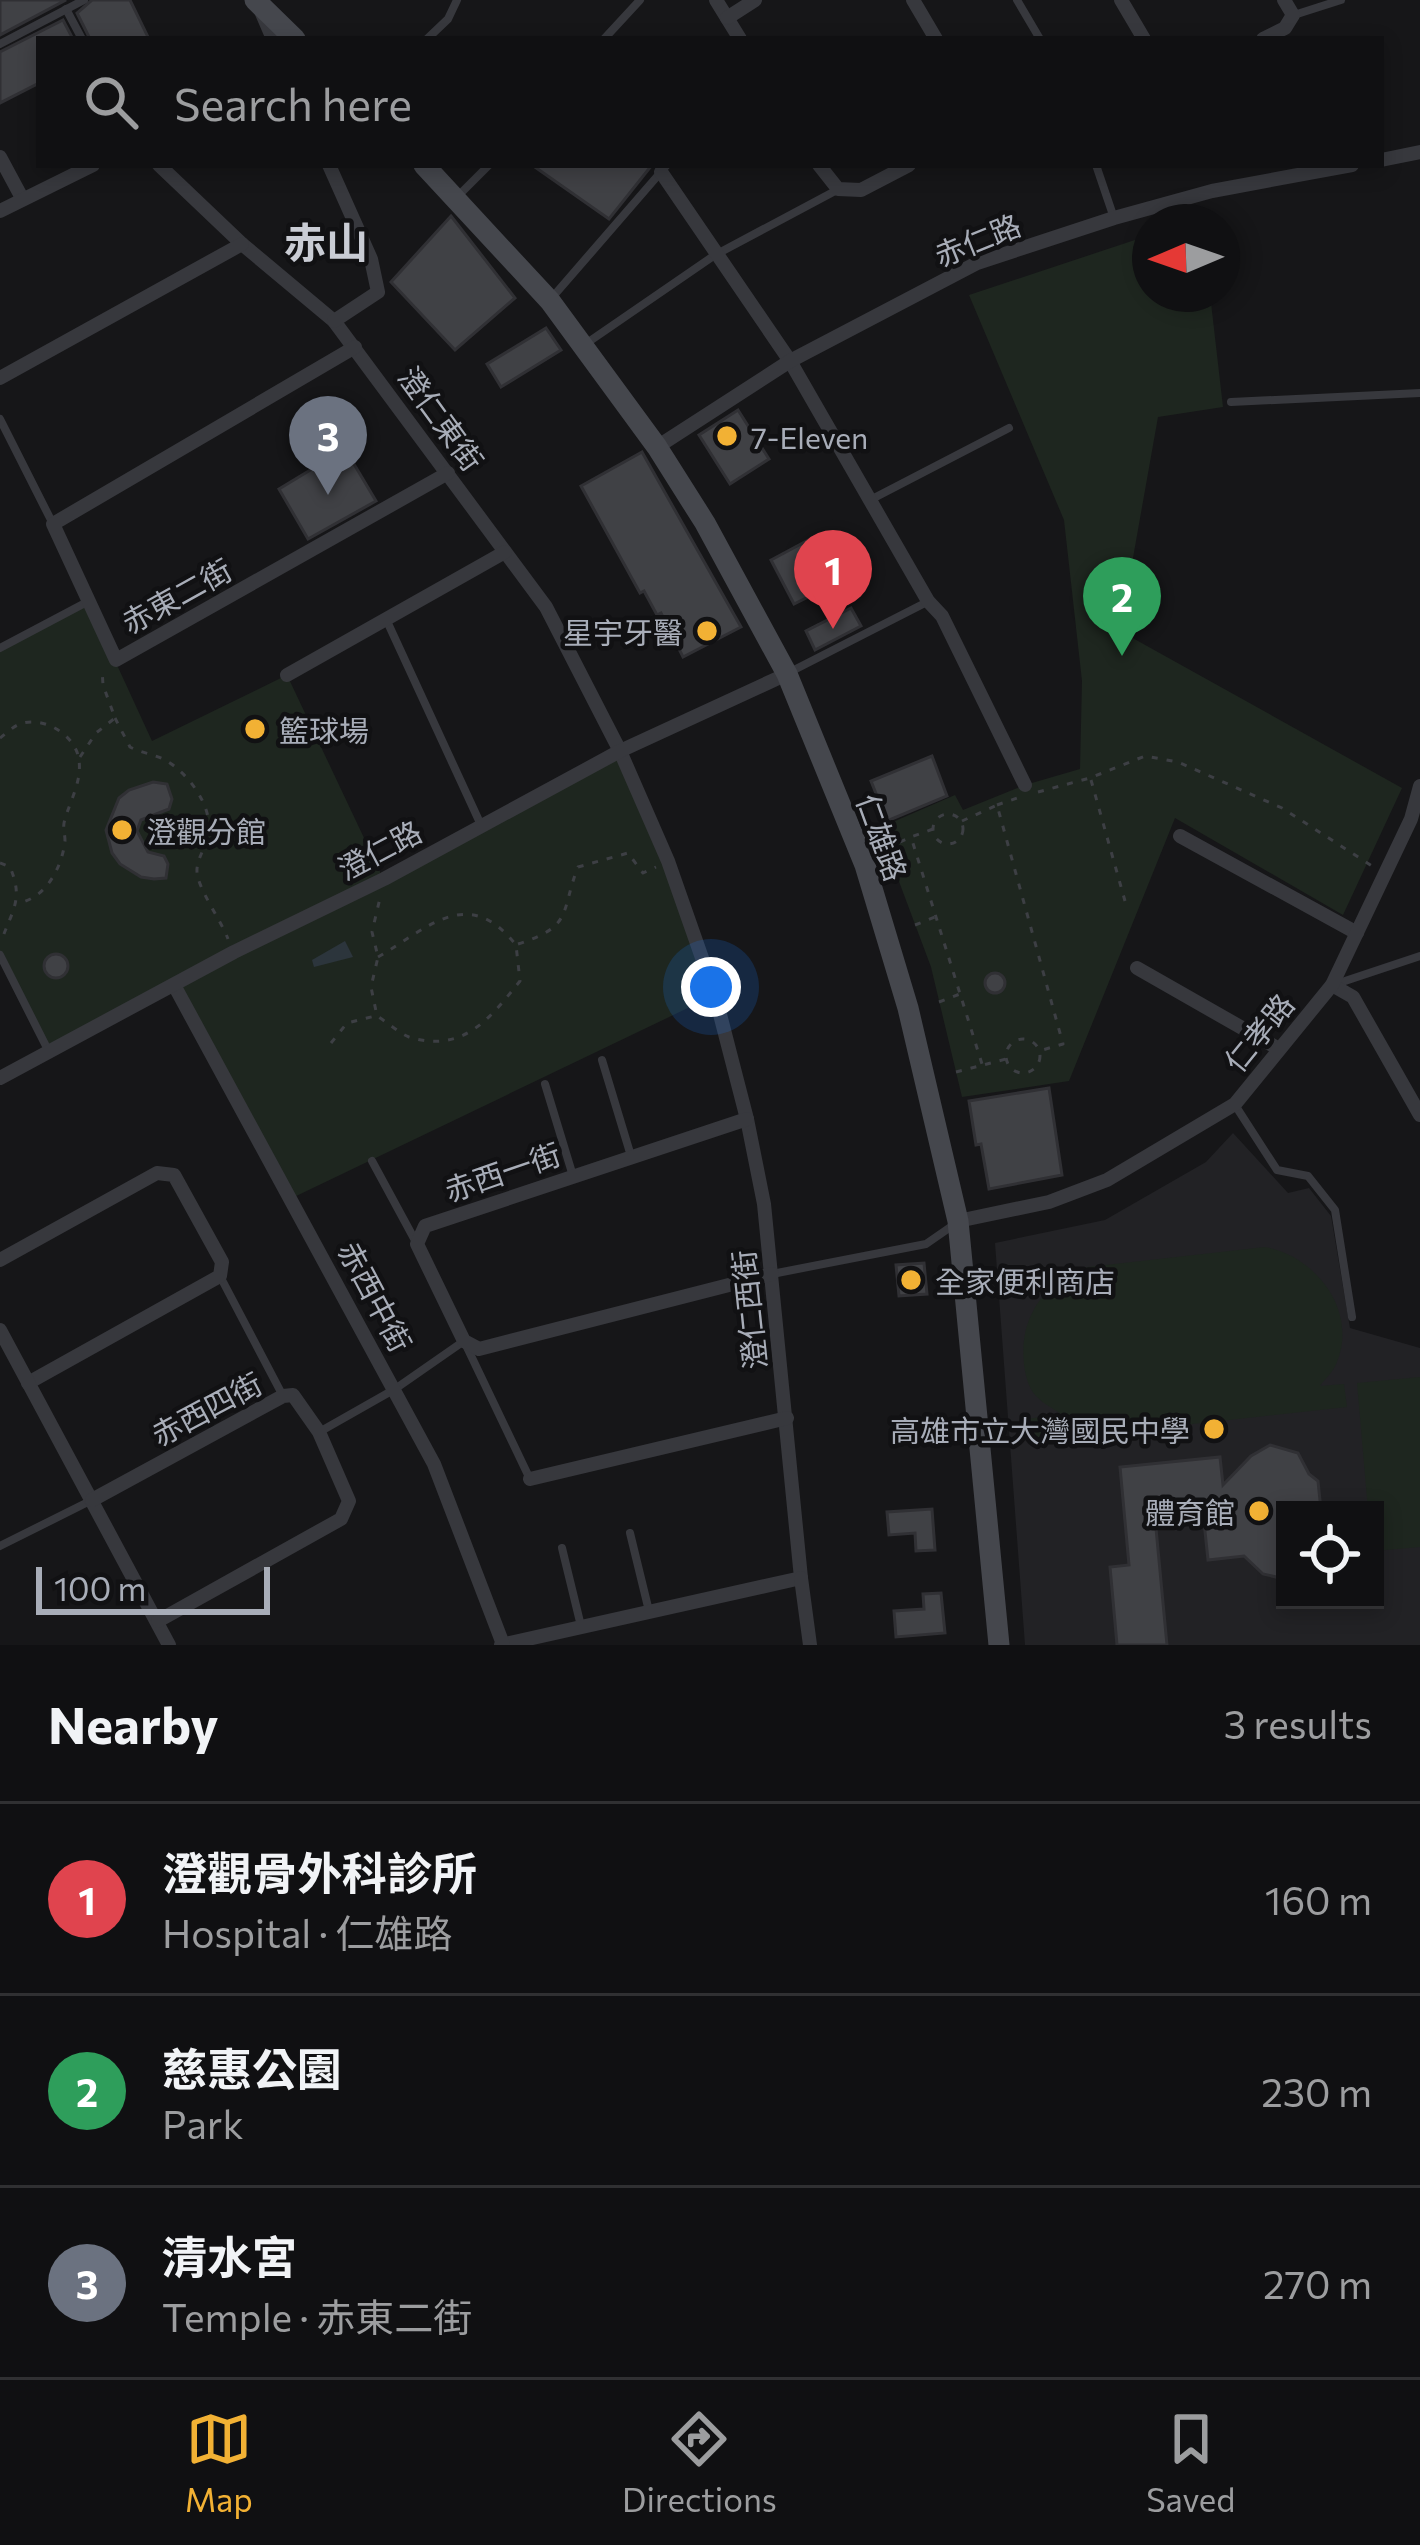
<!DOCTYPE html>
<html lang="en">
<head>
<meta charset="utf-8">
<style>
	body { margin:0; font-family:Commissioner,"Noto Sans TC",sans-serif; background:#1e1e20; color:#f1f3f6 }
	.controls { position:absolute; right:36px; bottom:36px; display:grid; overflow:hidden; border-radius:0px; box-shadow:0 6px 18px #0003 }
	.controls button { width:108px; height:108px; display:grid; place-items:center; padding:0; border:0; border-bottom:3px solid #303032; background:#101012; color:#f1f3f6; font:60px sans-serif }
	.compass { position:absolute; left:1132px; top:204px; width:108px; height:108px; border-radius:50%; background:#101012; box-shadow:0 6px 18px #0003; rotate:268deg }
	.scale { position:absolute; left:36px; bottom:30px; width:234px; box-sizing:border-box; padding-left:12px; border:6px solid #a8adb8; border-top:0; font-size:33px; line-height:42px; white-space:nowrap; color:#a8adb8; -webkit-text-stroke:9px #111113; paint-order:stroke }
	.you { position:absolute; left:711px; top:987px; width:42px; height:42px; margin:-30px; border:9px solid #fff; border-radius:50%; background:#1a73e8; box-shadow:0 0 0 18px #1a73e833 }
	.badge { display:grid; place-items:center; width:78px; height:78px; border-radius:50%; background:#f2b134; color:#fff; font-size:39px; font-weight:700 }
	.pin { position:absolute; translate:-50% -99px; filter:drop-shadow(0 3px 6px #0008) }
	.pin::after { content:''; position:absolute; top:63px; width:42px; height:36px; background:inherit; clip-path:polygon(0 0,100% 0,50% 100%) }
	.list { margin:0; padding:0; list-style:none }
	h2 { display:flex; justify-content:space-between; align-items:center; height:156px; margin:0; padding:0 48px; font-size:51px }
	h2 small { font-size:39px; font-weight:400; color:#9c9d9f }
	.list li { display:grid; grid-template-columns:78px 1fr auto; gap:36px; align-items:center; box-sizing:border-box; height:192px; padding:0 48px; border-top:3px solid #303032 }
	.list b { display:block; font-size:45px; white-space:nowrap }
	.list p { margin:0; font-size:39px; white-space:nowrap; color:#9c9d9f }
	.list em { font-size:39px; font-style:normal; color:#9c9d9f }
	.icon { flex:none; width:66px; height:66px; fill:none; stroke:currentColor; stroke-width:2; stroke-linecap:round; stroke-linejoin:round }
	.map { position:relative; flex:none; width:1420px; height:1645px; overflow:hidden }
	.search { position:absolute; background:#101012; box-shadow:0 6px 18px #0003; left:36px; right:36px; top:36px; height:132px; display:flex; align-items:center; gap:30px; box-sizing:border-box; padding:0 42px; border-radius:0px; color:#9c9d9f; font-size:45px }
	.sheet { height:732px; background:#101012 }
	nav { display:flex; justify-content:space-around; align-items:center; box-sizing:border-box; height:168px; border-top:3px solid #303032; background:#101012; font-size:33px; color:#9c9d9f }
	nav a { display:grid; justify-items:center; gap:6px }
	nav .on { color:#f2b134 }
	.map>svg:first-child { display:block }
	.built { fill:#222225; fill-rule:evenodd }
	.green { fill:#1e261f }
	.water { fill:#2c353c }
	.building { fill:#404145; stroke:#303034; stroke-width:3 }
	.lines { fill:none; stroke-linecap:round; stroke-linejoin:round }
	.path { stroke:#3d3f44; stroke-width:3; stroke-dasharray:6 9; stroke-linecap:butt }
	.lane { stroke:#37383d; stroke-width:8 }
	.street { stroke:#37383d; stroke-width:14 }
	.secondary { stroke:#45474d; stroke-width:21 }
	.poi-dot { fill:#f2b134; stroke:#111113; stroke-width:4.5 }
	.labels { text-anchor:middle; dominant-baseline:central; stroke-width:9; stroke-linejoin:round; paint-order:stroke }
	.street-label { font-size:30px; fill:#a8adb8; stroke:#111113 }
	.poi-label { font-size:30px; fill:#a8adb8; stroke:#111113; text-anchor:start }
	.district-label { font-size:42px; font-weight:bold; fill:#c9ccd4; stroke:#111113 }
</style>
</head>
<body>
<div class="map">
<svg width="1420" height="1645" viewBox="0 0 1420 1645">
	<rect width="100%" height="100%" fill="#161618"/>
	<path class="built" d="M1233 1133 1288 1193 1309 1188 1331 1216 1350 1328 1420 1348V1645H1025L995 1243 1105 1220 1206 1162ZM1285 1510H1375V1600H1285Z"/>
	<g class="green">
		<polygon points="1150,235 1150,294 1210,294 1223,407 1158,417 1120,631 1402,788 1343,915 1175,818 1069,1081 962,1097 931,967 879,828 955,795 963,810 1025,785 1080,769 1082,681 1064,520 969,295"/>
		<polygon points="88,602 152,741 287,675 382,876 620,751 715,995 292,1198 174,986 49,1052 0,955 0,648"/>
		<path d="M1265 1247C1315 1256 1358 1310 1337 1362 1334 1371 1325 1379 1320 1386L1344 1384 1347 1407 1029 1442 1027 1419 1061 1414C1054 1409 1044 1404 1037 1397 1030 1390 1027 1381 1025 1371 1017 1325 1038 1289 1079 1268Z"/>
		<polygon points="1420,1377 1420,1547 1375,1551 1375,1510 1368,1510 1357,1383"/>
	</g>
	<polygon class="water" points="345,941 353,957 314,967 312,960"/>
	<g class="building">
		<polygon points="0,0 66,0 0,35"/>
		<polygon points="92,0 130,0 149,39 90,39 77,13"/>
		<polygon points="63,20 73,39 39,39 39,83 0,103 0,52"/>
		<polygon points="532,165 652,165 609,219"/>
		<polygon points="451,216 515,298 455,350 391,282"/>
		<polygon points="546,328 561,350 501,387 487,364"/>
		<polygon points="738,410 769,459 730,484 699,435"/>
		<polygon points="345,449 376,501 308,539 279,489"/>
		<polygon points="642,452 741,627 683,657 661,613 657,615 644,591 640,593 581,486"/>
		<polygon points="814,537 838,582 794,604 771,560"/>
		<polygon points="851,608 861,626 815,650 806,631"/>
		<polygon points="932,756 947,796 887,821 871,781"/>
		<polygon points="153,782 167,784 172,799 169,809 141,820 137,831 148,852 164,856 168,864 166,878 154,879 141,877 120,864 112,853 106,830 119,798 129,790"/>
		<circle cx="56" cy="966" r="12"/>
		<circle cx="995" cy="983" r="10"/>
		<polygon points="1049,1088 1062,1175 989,1189 981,1144 976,1145 969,1101"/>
		<polygon points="924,1263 927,1294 899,1296 896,1265"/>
		<polygon points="1270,1445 1298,1453 1309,1474 1318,1481 1321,1510 1285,1510 1285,1579 1263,1574 1244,1556 1208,1560 1202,1503 1154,1507 1167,1645 1117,1645 1110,1567 1129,1565 1120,1467 1220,1457 1223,1485 1251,1456"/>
		<polygon points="932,1509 935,1550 916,1551 915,1533 889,1535 887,1512"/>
		<polygon points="941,1593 945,1633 896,1637 894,1611 924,1609 923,1594"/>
	</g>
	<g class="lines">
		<g class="path">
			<path d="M115 718 130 747C141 753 154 754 165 760 187 772 210 803 209 828 209 844 196 858 197 872 198 889 221 920 228 939"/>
			<path d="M0 738C7 733 14 725 23 723 46 717 76 736 79 760 82 783 69 802 64 823 63 830 65 834 65 841 62 868 45 899 18 903"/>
			<polyline points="80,757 96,733 115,718 103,685 102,669"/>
			<polyline points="1091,780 1125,901"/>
			<polyline points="1038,792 1090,778 1145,756 1178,762 1282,808 1372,866"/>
			<polyline points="997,805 1017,798"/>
			<circle cx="948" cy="829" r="15"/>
			<polyline points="962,821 997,805 1063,1044 1039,1051"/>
			<polyline points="933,829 911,837 982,1064"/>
			<polyline points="886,848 909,838"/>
			<path d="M0 863 10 867C24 900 12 910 1 942"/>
			<polyline points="915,925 935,917"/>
			<path d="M518 944C574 926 560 913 578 867L628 853 643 873 656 867"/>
			<path d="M378 957C428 928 468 884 516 945L520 981C491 1017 464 1054 409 1037 399 1033 387 1022 377 1016L371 987 378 957 372 932 380 898"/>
			<polyline points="939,1002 960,994"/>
			<circle cx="1023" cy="1056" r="17"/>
			<polyline points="331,1043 347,1023 375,1016"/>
			<polyline points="956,1072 1006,1059"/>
		</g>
		<g class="lane">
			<polyline points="1017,0 1040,39"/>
			<polyline points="66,9 82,39"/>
			<polyline points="1294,15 1341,0"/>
			<polyline points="427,39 448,19 457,0"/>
			<polyline points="604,39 640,0"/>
			<polyline points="0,44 84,0"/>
			<polyline points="1096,165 1114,218"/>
			<polyline points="457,197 489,165"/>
			<polyline points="550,300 667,165"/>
			<polyline points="584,345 715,255 837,190"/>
			<polyline points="1231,402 1420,393"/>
			<polyline points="0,419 53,524"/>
			<polyline points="872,499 1009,428"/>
			<polyline points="386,619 481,825"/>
			<polyline points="0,648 87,602"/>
			<polyline points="790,672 927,602"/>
			<polyline points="0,955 48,1050"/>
			<polyline points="1333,985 1420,956"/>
			<polyline points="602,1060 631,1156"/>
			<polyline points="545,1084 573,1176"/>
			<polyline points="1235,1105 1277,1170 1308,1176 1335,1210 1352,1317"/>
			<polyline points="372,1161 417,1244"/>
			<polyline points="772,1274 926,1244 952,1226"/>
			<polyline points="221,1278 283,1396"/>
			<polyline points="321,1431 395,1389 464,1341 529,1477"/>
			<polyline points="630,1533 649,1611"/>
			<polyline points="0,1546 90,1501"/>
			<polyline points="562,1548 581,1626"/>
		</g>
		<g class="street">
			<polyline points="716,0 740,39"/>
			<polyline points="913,0 936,39"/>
			<polyline points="1121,0 1144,39"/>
			<polyline points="261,11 273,39"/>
			<polyline points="727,18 755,0"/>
			<polyline points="1263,39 1285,28 1293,15 1284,0"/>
			<polyline points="0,157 22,198"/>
			<polyline points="1381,160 1420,152"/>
			<polyline points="159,165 242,244 334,321 546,607 620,751 668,861 715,995 747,1119 764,1204 801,1578 501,1645"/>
			<polyline points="329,165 371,259 378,292 334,321"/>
			<polyline points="819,165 838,189 861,190 909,165"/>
			<polyline points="661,172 790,361 928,601 942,616 1025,785"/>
			<polyline points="0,211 93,165"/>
			<polyline points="355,347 53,524 116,660 448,473"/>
			<polyline points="0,378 242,244"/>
			<polyline points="657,447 790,361 977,263 1114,218 1212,191 1352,165"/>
			<polyline points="287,675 505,552"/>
			<polyline points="1180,836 1357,933"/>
			<polyline points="1137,968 1279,1049"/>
			<polyline points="174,985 434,1464 503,1644"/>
			<polyline points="1332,985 1353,997 1420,1115"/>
			<polyline points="0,1078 234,952 384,879 620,751 787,674"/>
			<polyline points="747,1119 425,1226 417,1244 464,1341 479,1349 772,1274"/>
			<polyline points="958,1221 1049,1202 1107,1180 1235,1104 1332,985 1411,819 1420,786"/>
			<polyline points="0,1260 157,1173 174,1175 222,1262 220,1276 28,1383"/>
			<polyline points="0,1330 169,1645"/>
			<polyline points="530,1479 787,1418"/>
			<polyline points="92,1500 283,1396 293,1395 319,1432 349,1501 341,1519 158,1621"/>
			<polyline points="801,1578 810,1645"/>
		</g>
		<g class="secondary">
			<polyline points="255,0 295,39"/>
			<polyline points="424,165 550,301 657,447 705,523 787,674 865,865 908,1008 958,1221 999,1645"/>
		</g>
	</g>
	<g class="poi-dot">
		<circle cx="727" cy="436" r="12"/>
		<circle cx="707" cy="631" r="12"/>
		<circle cx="255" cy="729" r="12"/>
		<circle cx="122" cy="830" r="12"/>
		<circle cx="911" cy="1280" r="12"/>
		<circle cx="1214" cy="1429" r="12"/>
		<circle cx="1259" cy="1511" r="12"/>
	</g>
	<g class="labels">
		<g class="street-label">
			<text transform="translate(977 239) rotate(-22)">赤仁路</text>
			<text transform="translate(442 418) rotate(54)">澄仁東街</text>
			<text transform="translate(176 595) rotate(-29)">赤東二街</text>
			<text transform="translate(883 837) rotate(70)">仁雄路</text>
			<text transform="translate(379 849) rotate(-28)">澄仁路</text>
			<text transform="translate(1258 1032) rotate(-51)">仁孝路</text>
			<text transform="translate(502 1171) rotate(-19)">赤西一街</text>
			<text transform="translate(376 1296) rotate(62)">赤西中街</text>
			<text transform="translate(748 1310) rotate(-96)">澄仁西街</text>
			<text transform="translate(206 1408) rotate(-28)">赤西四街</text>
		</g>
		<g class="poi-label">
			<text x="751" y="436">7-Eleven</text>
			<text x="683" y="631" text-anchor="end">星宇牙醫</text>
			<text x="279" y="729">籃球場</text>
			<text x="146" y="830">澄觀分館</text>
			<text x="935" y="1280">全家便利商店</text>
			<text x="1190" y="1429" text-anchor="end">高雄市立大灣國民中學</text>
			<text x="1235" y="1511" text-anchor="end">體育館</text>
		</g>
		<g class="district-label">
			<text x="326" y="241">赤山</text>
		</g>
	</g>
</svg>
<div class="controls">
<button><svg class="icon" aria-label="locate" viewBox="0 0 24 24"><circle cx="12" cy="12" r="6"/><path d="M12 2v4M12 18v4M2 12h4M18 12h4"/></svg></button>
</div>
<svg class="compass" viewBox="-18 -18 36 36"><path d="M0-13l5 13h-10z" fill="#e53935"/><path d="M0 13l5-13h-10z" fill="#9c9d9f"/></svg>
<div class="scale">100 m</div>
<div class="you"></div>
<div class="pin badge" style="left:833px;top:629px;background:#e0444e">1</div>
<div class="pin badge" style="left:1122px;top:656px;background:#2e9e5b">2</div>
<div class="pin badge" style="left:328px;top:495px;background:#6b7280">3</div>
<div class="search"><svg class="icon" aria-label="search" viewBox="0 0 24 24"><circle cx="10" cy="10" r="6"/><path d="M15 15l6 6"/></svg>Search here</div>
</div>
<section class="sheet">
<h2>Nearby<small>3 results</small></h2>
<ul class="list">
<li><span class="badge" style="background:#e0444e">1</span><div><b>澄觀骨外科診所</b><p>Hospital · 仁雄路</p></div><em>160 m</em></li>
<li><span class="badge" style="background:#2e9e5b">2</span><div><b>慈惠公園</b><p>Park</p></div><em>230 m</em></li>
<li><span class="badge" style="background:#6b7280">3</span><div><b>清水宮</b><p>Temple · 赤東二街</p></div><em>270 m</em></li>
</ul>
</section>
<nav>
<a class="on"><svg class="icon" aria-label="map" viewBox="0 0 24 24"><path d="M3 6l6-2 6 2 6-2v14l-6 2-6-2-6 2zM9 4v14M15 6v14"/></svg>Map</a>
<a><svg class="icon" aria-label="directions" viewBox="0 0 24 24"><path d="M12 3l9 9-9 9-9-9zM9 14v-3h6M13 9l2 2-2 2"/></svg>Directions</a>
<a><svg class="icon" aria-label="saved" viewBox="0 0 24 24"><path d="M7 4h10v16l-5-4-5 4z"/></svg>Saved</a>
</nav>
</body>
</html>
